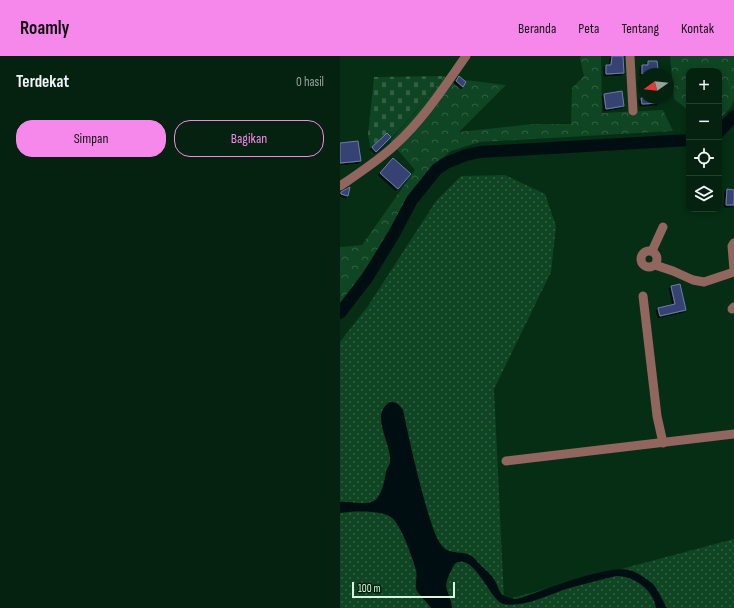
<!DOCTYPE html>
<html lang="id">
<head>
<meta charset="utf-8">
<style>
	body { margin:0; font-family:"Sofia Sans Condensed",sans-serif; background:#0d2a18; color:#f1f3f6 }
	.controls { position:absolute; right:12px; top:12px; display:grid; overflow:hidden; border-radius:8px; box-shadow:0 2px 6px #0003 }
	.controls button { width:36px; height:36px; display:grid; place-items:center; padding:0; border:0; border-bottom:1px solid #253f2f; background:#04220f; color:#f1f3f6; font:20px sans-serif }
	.compass { position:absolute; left:298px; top:12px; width:36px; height:36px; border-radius:50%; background:#04220f; box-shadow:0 2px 6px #0003; rotate:255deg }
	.scale { position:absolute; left:12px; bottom:10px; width:103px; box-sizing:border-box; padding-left:4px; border:2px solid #daf5df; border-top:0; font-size:11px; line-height:14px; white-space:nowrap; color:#daf5df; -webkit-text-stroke:3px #00240a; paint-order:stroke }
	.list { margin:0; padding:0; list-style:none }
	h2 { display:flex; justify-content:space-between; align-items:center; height:52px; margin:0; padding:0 16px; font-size:17px }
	h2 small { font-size:13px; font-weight:400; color:#97a49e }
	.actions { display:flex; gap:8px; padding:12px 16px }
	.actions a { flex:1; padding:9px 0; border:1px solid #f788eb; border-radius:16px; text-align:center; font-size:14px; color:#f788eb }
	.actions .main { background:#f788eb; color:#111 }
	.icon { flex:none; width:22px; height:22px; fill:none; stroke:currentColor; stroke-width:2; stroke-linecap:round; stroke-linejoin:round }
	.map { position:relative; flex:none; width:394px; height:552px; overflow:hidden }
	header { display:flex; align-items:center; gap:24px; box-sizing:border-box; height:56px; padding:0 20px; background:#f788eb; color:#111 }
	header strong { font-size:19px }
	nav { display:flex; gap:22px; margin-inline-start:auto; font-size:14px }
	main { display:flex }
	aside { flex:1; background:#04220f }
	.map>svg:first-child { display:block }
	.green { fill:url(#green-dots) }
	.forest { fill:url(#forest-crowns) }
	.cemetery { fill:url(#cemetery-stones) }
	.water { fill:#010e11 }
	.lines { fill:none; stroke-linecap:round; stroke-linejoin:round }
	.river { stroke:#010e11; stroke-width:12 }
	.building { fill:#364272; stroke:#6d7cb0; filter:url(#shadow) }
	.minor { stroke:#90665e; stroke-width:9 }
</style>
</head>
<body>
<header>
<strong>Roamly</strong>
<nav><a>Beranda</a><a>Peta</a><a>Tentang</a><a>Kontak</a></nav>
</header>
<main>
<aside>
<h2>Terdekat<small>0 hasil</small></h2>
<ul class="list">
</ul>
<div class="actions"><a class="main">Simpan</a><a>Bagikan</a></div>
</aside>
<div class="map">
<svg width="394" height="552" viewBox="0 0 394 552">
	<defs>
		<pattern id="green-dots" width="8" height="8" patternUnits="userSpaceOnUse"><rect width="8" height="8" fill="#0f4522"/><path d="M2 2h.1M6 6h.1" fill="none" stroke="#316042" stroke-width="1.8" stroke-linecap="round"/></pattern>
		<pattern id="forest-crowns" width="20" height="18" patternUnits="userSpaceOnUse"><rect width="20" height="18" fill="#0f4522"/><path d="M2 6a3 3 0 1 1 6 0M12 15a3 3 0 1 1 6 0" fill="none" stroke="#316042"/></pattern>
		<pattern id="cemetery-stones" width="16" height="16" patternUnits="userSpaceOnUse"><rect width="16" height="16" fill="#0f4522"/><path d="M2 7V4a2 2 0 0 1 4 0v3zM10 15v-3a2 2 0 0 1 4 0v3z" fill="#316042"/></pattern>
		<filter id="shadow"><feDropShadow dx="-2" dy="2" stdDeviation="0" flood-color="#0009"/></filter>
	</defs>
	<rect width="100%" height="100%" fill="#052e14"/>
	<polygon class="green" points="165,119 205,138 216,170 211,216 154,333 164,544 394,483 394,552 0,552 0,286 28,250 96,145 121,120"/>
	<g class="forest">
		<polygon points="241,0 261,0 262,57 323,54 333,75 140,86 111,95 91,111 66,144 33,203 0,247 0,191 22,189 75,114 50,85 75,57 104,20 122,33 125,24 166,29 119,76 193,68 231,68 232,32 244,20 240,3"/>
		<polygon points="330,0 394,0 394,43 391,51 379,64 379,15 349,15 349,73 348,54 334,43"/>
	</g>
	<path class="cemetery" d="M104 20C81 49 61 76 32 99L28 79 34 21Z"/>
	<path class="water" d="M50 346C56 346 59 348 63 354 70 388 78 423 88 457 92 468 95 482 103 491 111 500 127 493 135 503 140 509 145 513 150 518 163 532 153 540 177 543 202 535 268 508 289 514 297 516 307 523 313 528 319 535 322 544 327 552H316C314 534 293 519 276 520 260 524 243 528 226 533 208 539 183 552 163 548 150 543 135 500 118 506 114 507 113 511 111 515 101 534 110 534 112 552H91C87 546 81 541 77 535 74 528 78 521 76 514 73 503 61 468 51 461 41 454 12 455 0 457V446C10 445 24 450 34 445 39 442 41 435 43 430 45 424 45 420 46 415 47 412 50 409 50 406 52 387 29 359 50 346Z"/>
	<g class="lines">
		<g class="river">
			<polyline points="379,76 394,60"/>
			<polyline points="0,257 27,222 54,178 72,144 97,113 106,107 126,99 140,96 349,84"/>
		</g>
	</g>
	<g class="building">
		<polygon points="272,0 283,0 284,17 266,18 266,9 271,9"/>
		<polygon points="308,5 317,5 318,13 316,13 316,18 302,18 302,9 308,9"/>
		<polygon points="119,20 126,26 123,31 116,25"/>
		<polygon points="282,35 284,50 266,53 264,38"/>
		<polygon points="301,42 319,42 319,47 302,48"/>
		<polygon points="47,77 51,81 36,96 32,91"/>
		<polygon points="18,85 21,105 0,107 0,87"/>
		<polygon points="53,102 71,118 58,133 40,117"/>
		<polygon points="10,131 8,140 1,138 1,136"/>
		<polygon points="387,133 394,134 394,149 386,149"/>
		<polygon points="340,228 346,254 320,260 318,252 335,248 331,230"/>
	</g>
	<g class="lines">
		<g class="minor">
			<polyline points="290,0 293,55"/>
			<path d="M0 130C19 117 38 105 55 89 83 64 104 31 126 0"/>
			<polyline points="394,187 392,190 394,214"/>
			<polyline points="312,195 323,171"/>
			<circle cx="309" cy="203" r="8"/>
			<polyline points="315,209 333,215 353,224 364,226 394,216"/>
			<polyline points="303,240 317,360 323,387"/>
			<polyline points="392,253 394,251"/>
			<polyline points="166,405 394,378"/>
		</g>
	</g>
</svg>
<div class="controls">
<button>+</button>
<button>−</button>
<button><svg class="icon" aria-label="locate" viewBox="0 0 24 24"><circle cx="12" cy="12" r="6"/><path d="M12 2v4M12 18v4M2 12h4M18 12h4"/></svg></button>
<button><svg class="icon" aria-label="layers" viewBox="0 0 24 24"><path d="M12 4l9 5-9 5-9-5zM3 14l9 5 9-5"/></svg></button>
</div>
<svg class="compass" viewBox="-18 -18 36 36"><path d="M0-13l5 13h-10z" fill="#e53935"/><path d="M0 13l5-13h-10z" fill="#97a49e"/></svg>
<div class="scale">100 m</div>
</div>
</main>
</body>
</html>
